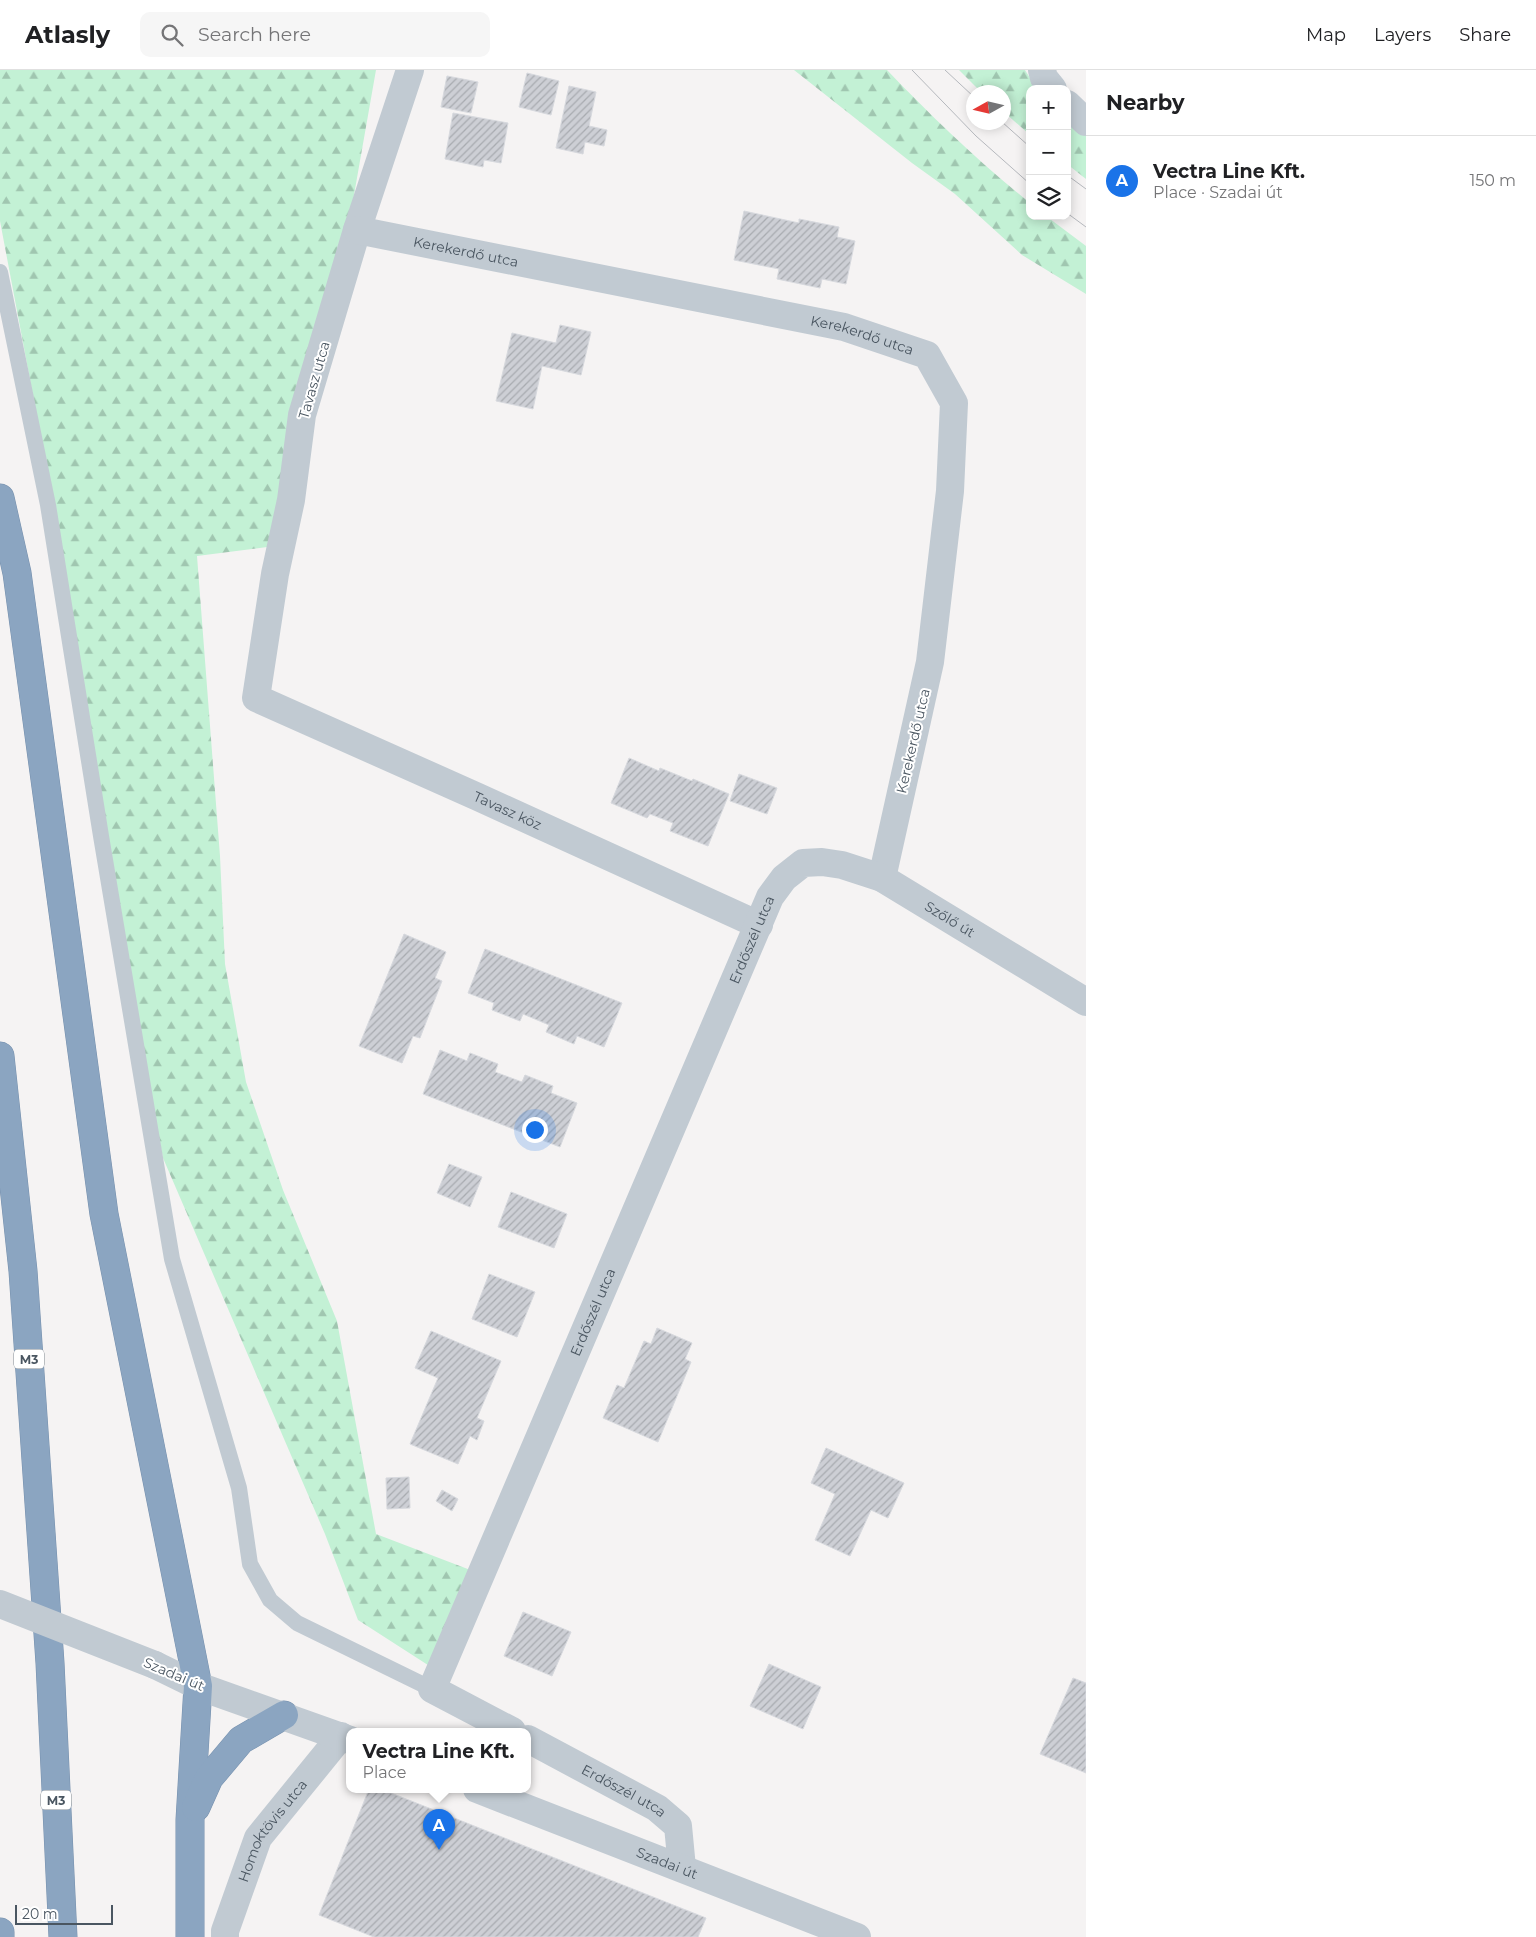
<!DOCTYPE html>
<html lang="en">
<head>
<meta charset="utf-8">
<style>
	body { margin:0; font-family:Montserrat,sans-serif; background:#f6f6f6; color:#202124 }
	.controls { position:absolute; right:15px; top:15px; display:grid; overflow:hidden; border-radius:10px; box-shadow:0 2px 12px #0003 }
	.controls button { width:45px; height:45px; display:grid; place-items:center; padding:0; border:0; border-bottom:1px solid #e0e0e0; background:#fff; color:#202124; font:25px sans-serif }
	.compass { position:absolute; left:966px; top:15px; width:45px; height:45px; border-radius:50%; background:#fff; box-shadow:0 2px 12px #0003; rotate:262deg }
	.scale { position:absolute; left:15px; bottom:12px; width:98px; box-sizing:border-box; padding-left:5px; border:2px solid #4a5661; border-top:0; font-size:14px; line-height:18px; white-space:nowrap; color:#4a5661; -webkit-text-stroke:4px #fff; paint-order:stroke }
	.you { position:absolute; left:534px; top:1059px; width:18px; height:18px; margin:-12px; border:4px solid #fff; border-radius:50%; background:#1a73e8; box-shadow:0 0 0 8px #1a73e833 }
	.badge { display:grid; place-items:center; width:32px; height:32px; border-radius:50%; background:#1a73e8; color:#fff; font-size:16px; font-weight:700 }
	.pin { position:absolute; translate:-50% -41px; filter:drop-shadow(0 1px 2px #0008) }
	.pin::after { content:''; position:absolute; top:26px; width:18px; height:15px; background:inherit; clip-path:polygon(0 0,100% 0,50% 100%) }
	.popup { position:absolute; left:346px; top:1658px; width:185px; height:65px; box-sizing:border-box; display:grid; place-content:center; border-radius:10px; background:#fff; filter:drop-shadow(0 1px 4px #0005); font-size:16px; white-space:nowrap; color:#757577 }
	.popup b { font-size:19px; color:#202124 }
	.popup::after { content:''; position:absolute; left:50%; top:100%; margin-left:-10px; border:10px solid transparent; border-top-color:#fff }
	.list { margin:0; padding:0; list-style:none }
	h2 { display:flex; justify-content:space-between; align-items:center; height:65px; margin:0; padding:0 20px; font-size:21px }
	h2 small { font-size:16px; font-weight:400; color:#757577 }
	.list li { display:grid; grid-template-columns:32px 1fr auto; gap:15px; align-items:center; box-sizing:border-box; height:90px; padding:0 20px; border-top:1px solid #e0e0e0 }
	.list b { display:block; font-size:19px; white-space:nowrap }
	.list p { margin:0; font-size:16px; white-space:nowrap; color:#757577 }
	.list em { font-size:16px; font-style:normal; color:#757577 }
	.icon { flex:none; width:28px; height:28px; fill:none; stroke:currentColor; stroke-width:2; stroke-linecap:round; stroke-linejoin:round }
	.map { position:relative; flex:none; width:1086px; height:1867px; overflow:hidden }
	header { display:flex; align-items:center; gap:30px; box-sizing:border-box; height:70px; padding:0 25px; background:#fff; border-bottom:1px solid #e0e0e0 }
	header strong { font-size:24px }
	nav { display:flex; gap:28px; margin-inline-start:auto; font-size:18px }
	.search { width:350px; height:45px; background:#f6f6f6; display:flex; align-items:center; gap:12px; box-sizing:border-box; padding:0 18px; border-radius:10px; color:#757577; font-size:19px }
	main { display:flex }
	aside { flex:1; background:#fff }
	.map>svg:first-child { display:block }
	.forest { fill:url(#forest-firs) }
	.building { fill:url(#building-hatch); stroke:#d7d9de }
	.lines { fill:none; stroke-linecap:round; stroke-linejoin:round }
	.motorway-casing { stroke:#7690ad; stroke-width:29 }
	.service { stroke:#c1cad2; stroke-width:16 }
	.minor { stroke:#c1cad2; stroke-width:28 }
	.tertiary { stroke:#c1cad2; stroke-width:28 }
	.motorway { stroke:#8ba5c1; stroke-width:28 }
	.tram { stroke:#b5b8bd; stroke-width:1 }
	.tertiary-bridge { stroke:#c1cad2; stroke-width:28 }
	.labels { text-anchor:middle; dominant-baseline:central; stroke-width:4; stroke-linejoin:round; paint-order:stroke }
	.shield { fill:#fff; stroke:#808990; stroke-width:1 }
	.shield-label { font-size:12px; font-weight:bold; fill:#4a5661 }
	.street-label { font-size:14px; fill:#4a5661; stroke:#fff }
</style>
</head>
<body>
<header>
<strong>Atlasly</strong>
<div class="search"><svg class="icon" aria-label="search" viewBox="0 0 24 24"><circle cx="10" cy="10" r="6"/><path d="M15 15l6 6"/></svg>Search here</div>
<nav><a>Map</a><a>Layers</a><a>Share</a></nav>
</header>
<main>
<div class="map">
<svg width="1086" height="1867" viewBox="0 0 1086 1867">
	<defs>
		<pattern id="forest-firs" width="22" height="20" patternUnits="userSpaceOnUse" patternTransform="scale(1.25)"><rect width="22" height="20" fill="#c3f1d5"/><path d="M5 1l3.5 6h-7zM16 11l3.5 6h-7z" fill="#a0c6b0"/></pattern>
		<pattern id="building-hatch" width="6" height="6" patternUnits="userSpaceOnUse" patternTransform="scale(1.25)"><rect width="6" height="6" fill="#cdcfd5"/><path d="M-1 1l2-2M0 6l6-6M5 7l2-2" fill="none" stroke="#a8abb0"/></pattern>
	</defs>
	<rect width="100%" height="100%" fill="#f5f3f3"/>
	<g class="forest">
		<polygon points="0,0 376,0 345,176 275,476 197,486 220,786 225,894 246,1012 283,1120 337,1251 376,1464 473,1501 431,1597 358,1550 325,1464 163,1088 95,741 59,463 0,151"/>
		<path d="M794 0H887C932 47 979 92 1030 133V146H1046L1086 176V224L1022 185 955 124 912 93Z"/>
		<polygon points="959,0 1025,0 1037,19 1030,19 1030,65 1004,42 1004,22 981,22"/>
		<polygon points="1067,50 1086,66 1086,109 1067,94"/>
	</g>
	<g class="building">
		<polygon points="527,3 559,11 551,45 519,37"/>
		<polygon points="447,6 478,12 471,43 441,37"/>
		<polygon points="569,16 596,22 589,56 607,60 604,76 585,72 583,84 556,78"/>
		<polygon points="453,43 508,53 501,93 484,90 483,97 445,89"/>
		<polygon points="744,141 799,153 799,149 839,157 837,167 855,171 846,214 822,209 820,218 777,209 779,199 734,190"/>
		<polygon points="560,255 591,262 581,305 542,296 533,339 496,331 512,263 556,273"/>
		<polygon points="629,688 659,701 660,698 692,711 693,709 729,724 708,776 670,761 673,753 650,744 647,748 611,733"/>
		<polygon points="739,704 777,718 767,744 730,731"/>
		<polygon points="404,864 446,882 435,908 442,911 420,968 413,966 402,993 359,976"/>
		<polygon points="485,879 622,933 604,977 577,966 574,974 546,962 549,955 523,944 520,951 492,940 494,933 468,923"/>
		<polygon points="440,980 467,991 470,983 498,994 495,1002 522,1012 525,1005 553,1016 551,1023 577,1033 560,1077 423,1024"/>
		<polygon points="449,1094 482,1107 470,1137 437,1123"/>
		<polygon points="511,1122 567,1144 554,1178 498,1157"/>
		<polygon points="489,1204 535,1222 517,1267 472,1249"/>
		<polygon points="657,1258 692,1273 685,1289 691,1292 658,1372 603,1348 617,1315 624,1318 644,1271 651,1274"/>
		<polygon points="431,1261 501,1291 477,1348 484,1351 477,1370 470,1366 458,1394 410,1374 438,1308 415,1298"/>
		<polygon points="826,1378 904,1413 888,1448 871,1440 850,1486 815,1470 835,1424 811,1413"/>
		<polygon points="409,1407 410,1438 387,1439 386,1408"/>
		<polygon points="442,1420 458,1429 452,1441 436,1431"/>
		<polygon points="523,1542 571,1562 552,1606 504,1586"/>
		<polygon points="769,1594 821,1617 803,1659 750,1636"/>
		<polygon points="1073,1608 1086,1613 1086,1703 1040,1684"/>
		<polygon points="369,1719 381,1719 706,1848 698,1867 374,1867 319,1845"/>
	</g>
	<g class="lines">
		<g class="motorway-casing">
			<g id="motorway">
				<polyline points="0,428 17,503 104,1144 198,1616 190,1750 190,1867"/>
				<polyline points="0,986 23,1201 50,1593 63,1867"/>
				<polyline points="196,1737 209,1708 241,1670 284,1645"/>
				<polyline points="0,1862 0,1867"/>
			</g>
		</g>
		<polyline class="service" points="0,202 48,435 101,766 172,1189 239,1418 250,1494 270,1530 297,1553 432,1619"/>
		<g class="minor">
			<path id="s1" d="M410 0 357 160 302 345 291 430 275 504 256 628 478 727 759 855"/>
			<polyline points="1042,0 1044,8 1053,19"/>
			<polyline points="1067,34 1086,52"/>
			<path id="s2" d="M357 160 844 257 927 285 954 333 950 421 930 592 882 808"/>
			<path id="s3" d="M512 1661 432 1619 770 827 784 808 803 793 822 792 842 795 882 808 1086 932"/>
			<path id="s4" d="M528 1669 657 1738 678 1756 682 1798"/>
			<path id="s5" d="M225 1867V1861L258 1768 341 1666"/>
		</g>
		<g class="tertiary">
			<polyline points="155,1595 198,1616 350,1670"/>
			<path id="s6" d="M477 1719 857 1867"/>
		</g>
		<use href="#motorway" class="motorway"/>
		<g class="tram">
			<polyline points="912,0 976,66 1030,114"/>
			<polyline points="945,0 974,27"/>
			<polyline points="1002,52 1030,77"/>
			<polyline points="1067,105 1086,119"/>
			<polyline points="1067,143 1086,157"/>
		</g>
		<polyline class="tertiary-bridge" points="0,1534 155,1595"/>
	</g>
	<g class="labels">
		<g class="shield">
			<rect x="14" y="1279.5" width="30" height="19" rx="4"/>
			<rect x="41" y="1720.5" width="30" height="19" rx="4"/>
		</g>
		<g class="shield-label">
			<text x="29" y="1289">M3</text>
			<text x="56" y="1730">M3</text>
		</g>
		<g class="street-label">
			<text stroke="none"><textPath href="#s2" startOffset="111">Kerekerdő utca</textPath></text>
			<text stroke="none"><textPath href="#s2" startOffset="516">Kerekerdő utca</textPath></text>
			<text transform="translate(314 310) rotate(-74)">Tavasz utca</text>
			<text transform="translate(913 671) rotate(-77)">Kerekerdő utca</text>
			<text stroke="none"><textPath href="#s1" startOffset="924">Tavasz köz</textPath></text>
			<text stroke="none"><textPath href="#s3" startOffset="1160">Szőlő út</textPath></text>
			<text stroke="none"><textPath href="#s3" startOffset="905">Erdőszél utca</textPath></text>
			<text stroke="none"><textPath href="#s3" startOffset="500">Erdőszél utca</textPath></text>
			<text transform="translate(174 1604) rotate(23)">Szadai út</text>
			<text stroke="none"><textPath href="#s4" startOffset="109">Erdőszél utca</textPath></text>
			<text stroke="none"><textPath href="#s5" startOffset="118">Homoktövis utca</textPath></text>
			<text stroke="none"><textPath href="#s6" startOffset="204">Szadai út</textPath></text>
		</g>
	</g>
</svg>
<div class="controls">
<button>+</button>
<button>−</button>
<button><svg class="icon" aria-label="layers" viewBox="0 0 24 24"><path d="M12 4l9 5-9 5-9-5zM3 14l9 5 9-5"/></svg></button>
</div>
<svg class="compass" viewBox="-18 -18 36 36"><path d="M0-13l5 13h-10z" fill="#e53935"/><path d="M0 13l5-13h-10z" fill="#757577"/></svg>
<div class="scale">20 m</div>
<div class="you"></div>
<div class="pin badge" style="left:439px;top:1780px">A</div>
<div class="popup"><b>Vectra Line Kft.</b>Place</div>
</div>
<aside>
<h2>Nearby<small></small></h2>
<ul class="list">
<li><span class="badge">A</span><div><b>Vectra Line Kft.</b><p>Place · Szadai út</p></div><em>150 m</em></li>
</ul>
</aside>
</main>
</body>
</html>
